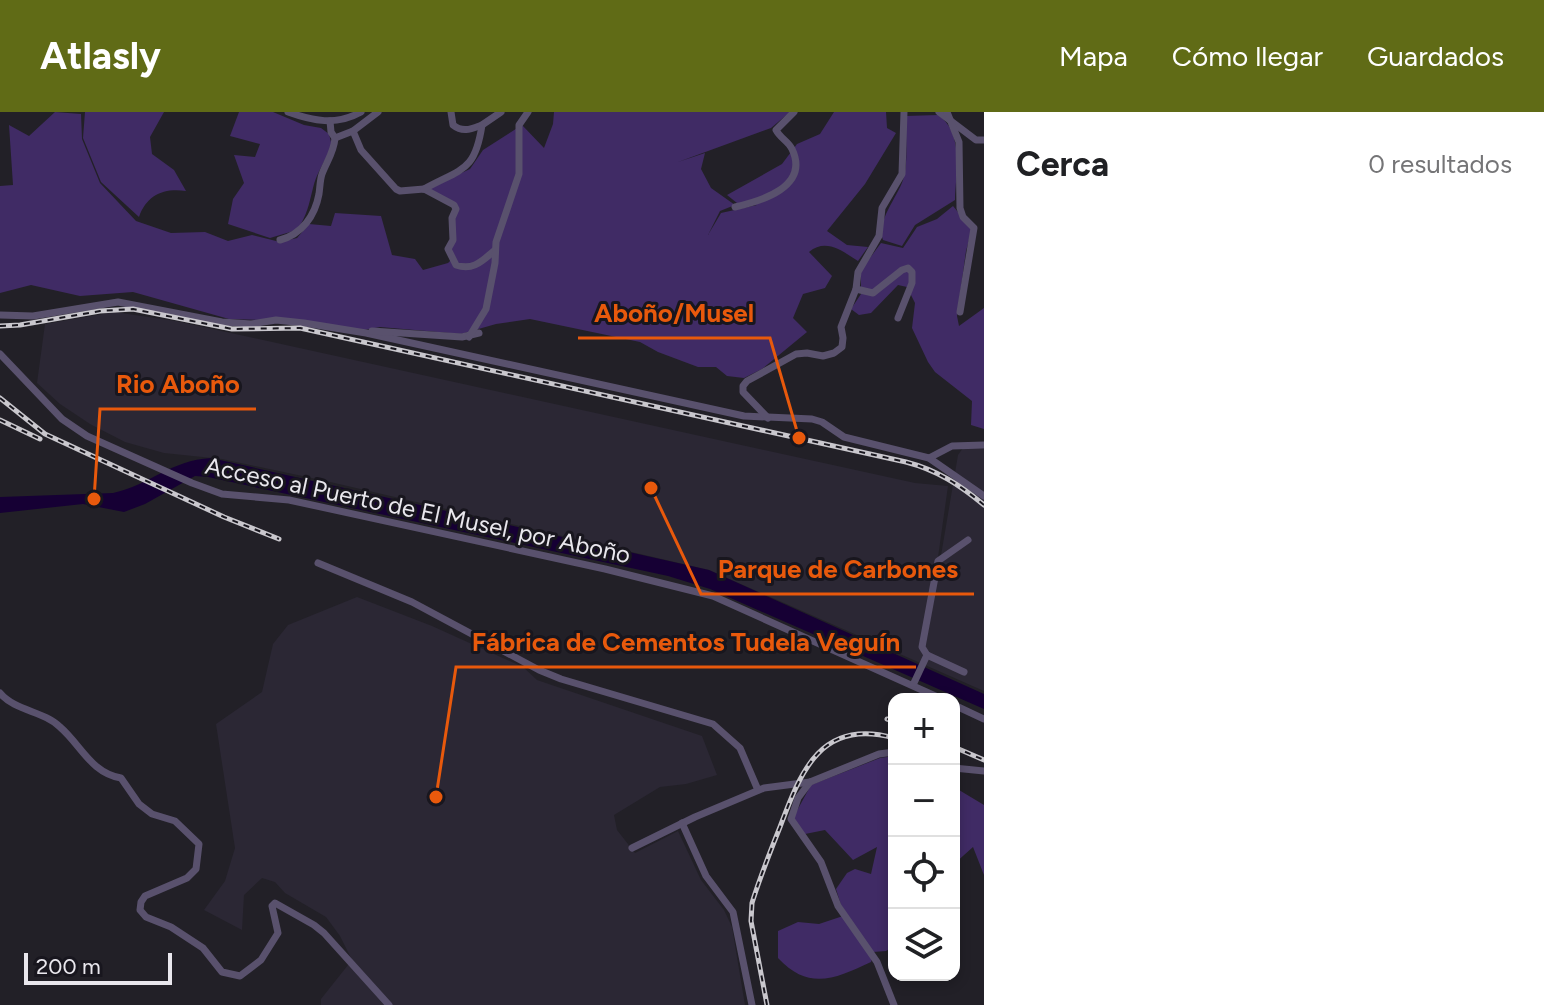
<!DOCTYPE html>
<html lang="es">
<head>
<meta charset="utf-8">
<style>
	body { margin:0; font-family:Figtree,sans-serif; background:#f2f2f2; color:#202124 }
	.controls { position:absolute; right:24px; bottom:24px; display:grid; overflow:hidden; border-radius:16px; box-shadow:0 4px 12px #0003 }
	.controls button { width:72px; height:72px; display:grid; place-items:center; padding:0; border:0; border-bottom:2px solid #e0e0e0; background:#fff; color:#202124; font:40px sans-serif }
	.scale { position:absolute; left:24px; bottom:20px; width:148px; box-sizing:border-box; padding-left:8px; border:4px solid #e9e7ed; border-top:0; font-size:22px; line-height:28px; white-space:nowrap; color:#e9e7ed; -webkit-text-stroke:6px #18161e; paint-order:stroke }
	.list { margin:0; padding:0; list-style:none }
	h2 { display:flex; justify-content:space-between; align-items:center; height:104px; margin:0; padding:0 32px; font-size:34px }
	h2 small { font-size:26px; font-weight:400; color:#757577 }
	.icon { flex:none; width:44px; height:44px; fill:none; stroke:currentColor; stroke-width:2; stroke-linecap:round; stroke-linejoin:round }
	.map { position:relative; flex:none; width:984px; height:893px; overflow:hidden }
	header { display:flex; align-items:center; gap:48px; box-sizing:border-box; height:112px; padding:0 40px; background:#606b16; color:#fff }
	header strong { font-size:38px }
	nav { display:flex; gap:44px; margin-inline-start:auto; font-size:28px }
	main { display:flex }
	aside { flex:1; background:#fff }
	.map>svg:first-child { display:block }
	.built { fill:#2b2734 }
	.green { fill:#402b65 }
	.water { fill:#160034 }
	.lines { fill:none; stroke-linecap:round; stroke-linejoin:round }
	.minor { stroke:#59516d; stroke-width:7 }
	.rail-casing { stroke:#c9c7cd; stroke-width:5 }
	.rail { stroke:#18161e; stroke-width:2; stroke-dasharray:6; stroke-linecap:butt }
	.labels { text-anchor:middle; dominant-baseline:central; stroke-width:6; stroke-linejoin:round; paint-order:stroke }
	.street-label { font-size:24px; fill:#e9e7ed; stroke:#18161e }
	.leader { fill:none; stroke:#e8590c; stroke-width:3 }
	.callout-dot { fill:#e8590c; stroke:#18161e; stroke-width:3 }
	.callout-label { font-size:26px; text-anchor:middle; font-weight:bold; fill:#e8590c; stroke:#18161e; stroke-width:6; stroke-linejoin:round; paint-order:stroke }
</style>
</head>
<body>
<header>
<strong>Atlasly</strong>
<nav><a>Mapa</a><a>Cómo llegar</a><a>Guardados</a></nav>
</header>
<main>
<div class="map">
<svg width="984" height="893" viewBox="0 0 984 893">
	<rect width="100%" height="100%" fill="#222027"/>
	<g class="built">
		<polygon points="114,200 176,209 915,371 948,374 925,538 958,343 963,336 984,337 984,579 709,458 326,369 222,347 164,341 125,330 90,312 60,292 37,271 45,212"/>
		<polygon points="357,485 432,514 523,555 537,568 702,624 717,663 686,672 660,675 614,703 617,718 635,741 678,719 701,768 724,798 732,815 745,893 321,893 321,887 352,848 340,824 326,805 285,781 275,770 262,766 244,783 242,818 204,798 225,769 235,736 216,612 262,580 273,532 288,513"/>
	</g>
	<g class="green">
		<path d="M55 0 81 2 82 27 100 71 136 109 171 121 205 120 228 129 252 123 280 130 297 126 309 112 331 114 335 101 381 104 392 143 415 147 423 158 448 151 453 146C449 131 450 112 458 99L429 76 470 57 483 38 522 13 544 36 553 12 554 0H790L771 16 678 50 705 41 701 57 711 76 735 93 720 99 708 123 721 101 757 93 737 91 727 83 782 52 797 32 820 22 834 0H886L887 16 896 21 865 72 827 119 847 133 868 135 858 149C842 139 826 126 809 140L832 164 825 176 803 182 793 206 807 220 762 257 744 266 727 264 716 255H698L658 240 640 230 530 207 496 212 461 222 380 215 364 218 294 209 229 207 133 180 80 184 31 173 0 181V74L13 73 9 13 29 24Z"/>
		<path d="M85 0H164L150 25 152 42 174 58 186 79C163 76 147 83 139 105L101 70 83 26Z"/>
		<path d="M239 0H273L304 13 321 16 329 22 332 34C326 47 316 62 313 76 309 92 307 104 297 118L270 126 228 112 233 87 244 71 234 43 255 45 260 32 230 24Z"/>
		<path d="M938 3C964 20 956 61 955 88L915 113 902 134 883 128C876 109 897 86 903 68 909 50 905 24 906 4Z"/>
		<polygon points="953,94 972,117 966,139 957,204 959,214 984,196 984,317 971,313 972,289 935,260 928,250 912,216 915,191 907,175 898,173 871,201 859,203 851,197 861,182 861,158 881,131 903,136 917,115 937,107"/>
		<polygon points="894,644 894,834 886,839 873,840 841,793 836,777 847,761 855,757 871,762 877,735 853,748 825,718 805,722 793,706 811,673 880,646"/>
		<polygon points="954,675 984,693 984,763 973,735 954,752"/>
		<path d="M843 804 872 846 871 850C835 867 809 879 778 846V819L798 810 819 812Z"/>
	</g>
	<path class="water" d="M211 346 709 458 984 582V597L710 477 668 464 208 365 195 364 145 392 124 400 83 392 0 401V385L113 381C150 373 171 348 211 346Z"/>
	<g class="lines">
		<g class="minor">
			<path d="M288 0C313 9 336 14 361 0"/>
			<path d="M451 0 453 13C463 21 471 17 482 13"/>
			<polyline points="939,0 976,28 984,28"/>
			<polyline points="947,0 959,30 960,96 963,105 974,116 960,200"/>
			<path d="M353 19 361 38 396 77 400 79 424 77 454 93 456 97 452 106 453 128 448 137 456 153C473 159 482 149 494 139"/>
			<polyline points="335,26 353,19 378,0"/>
			<path d="M424 77C462 56 475 60 482 13L501 0"/>
			<path d="M735 95C761 89 810 75 792 37 788 29 780 26 776 18L794 0"/>
			<path d="M280 128C302 122 315 104 319 82 320 75 320 68 322 62 327 49 334 40 335 26L331 20 330 9"/>
			<polyline points="856,177 873,181 902,158 908,156 912,160 912,171 898,206"/>
			<polyline points="0,203 33,204 118,190 222,210 251,212 276,208 304,211 366,221 744,304 812,307 822,310 844,325 929,346 984,384"/>
			<polyline points="372,219 462,225 479,221"/>
			<polyline points="469,225 486,197 495,151 496,130 519,62 519,13 528,0"/>
			<polyline points="0,242 62,307 87,324 192,371 222,382 289,388 605,457 713,484 942,587"/>
			<polyline points="768,306 743,280 743,274 747,269 796,242 807,241 823,244 834,241 842,235 843,226 841,215 856,177 858,160 879,124 882,96 902,62 904,0"/>
			<polyline points="929,346 952,334 984,333"/>
			<polyline points="318,451 412,490 539,558 561,567 713,612 740,636 758,678"/>
			<polyline points="964,560 927,543 922,535 938,449 968,428"/>
			<polyline points="913,573 927,543"/>
			<path d="M0 581C15 599 44 599 60 615 81 633 91 661 121 666L139 692 152 702 175 709 199 732 196 757 187 766 145 784 141 790 140 798 146 805 171 815 203 836 222 860 240 864 261 848 278 821 272 794 275 791 314 813 324 821 389 893"/>
			<polyline points="954,593 984,607"/>
			<polyline points="954,656 984,659"/>
			<polyline points="810,670 798,686 791,707 821,750 838,794 877,850 894,893"/>
			<polyline points="682,711 706,764 733,800 752,893"/>
			<polyline points="632,736 695,705 764,676 810,670 879,642 894,640"/>
		</g>
		<g class="rail-casing">
			<g id="rail">
				<path d="M0 214 20 213 100 199 133 197 232 217 300 216 906 350C937 358 960 373 984 393"/>
				<polyline points="0,286 45,322 224,405 279,427"/>
				<polyline points="0,308 40,327"/>
				<polyline points="887,607 894,609"/>
				<polyline points="954,635 984,648"/>
				<path d="M767 893 751 809 752 791C760 765 770 740 780 715 801 659 821 606 894 626"/>
			</g>
		</g>
		<use href="#rail" class="rail"/>
	</g>
	<g class="labels">
		<g class="street-label">
			<text transform="translate(418 398) rotate(12)">Acceso al Puerto de El Musel, por Aboño</text>
		</g>
	</g>
	<path class="leader" d="M799 326L770 226H578M94 387L100 297H256M651 376L701 482H974M436 685L456 555H916"/>
	<g class="callout-dot">
		<circle cx="799" cy="326" r="8"/>
		<circle cx="94" cy="387" r="8"/>
		<circle cx="651" cy="376" r="8"/>
		<circle cx="436" cy="685" r="8"/>
	</g>
	<g class="callout-label">
		<text x="674" y="210">Aboño/Musel</text>
		<text x="178" y="281">Rio Aboño</text>
		<text x="838" y="466">Parque de Carbones</text>
		<text x="686" y="539">Fábrica de Cementos Tudela Veguín</text>
	</g>
</svg>
<div class="controls">
<button>+</button>
<button>−</button>
<button><svg class="icon" aria-label="locate" viewBox="0 0 24 24"><circle cx="12" cy="12" r="6"/><path d="M12 2v4M12 18v4M2 12h4M18 12h4"/></svg></button>
<button><svg class="icon" aria-label="layers" viewBox="0 0 24 24"><path d="M12 4l9 5-9 5-9-5zM3 14l9 5 9-5"/></svg></button>
</div>
<div class="scale">200 m</div>
</div>
<aside>
<h2>Cerca<small>0 resultados</small></h2>
<ul class="list">
</ul>
</aside>
</main>
</body>
</html>
